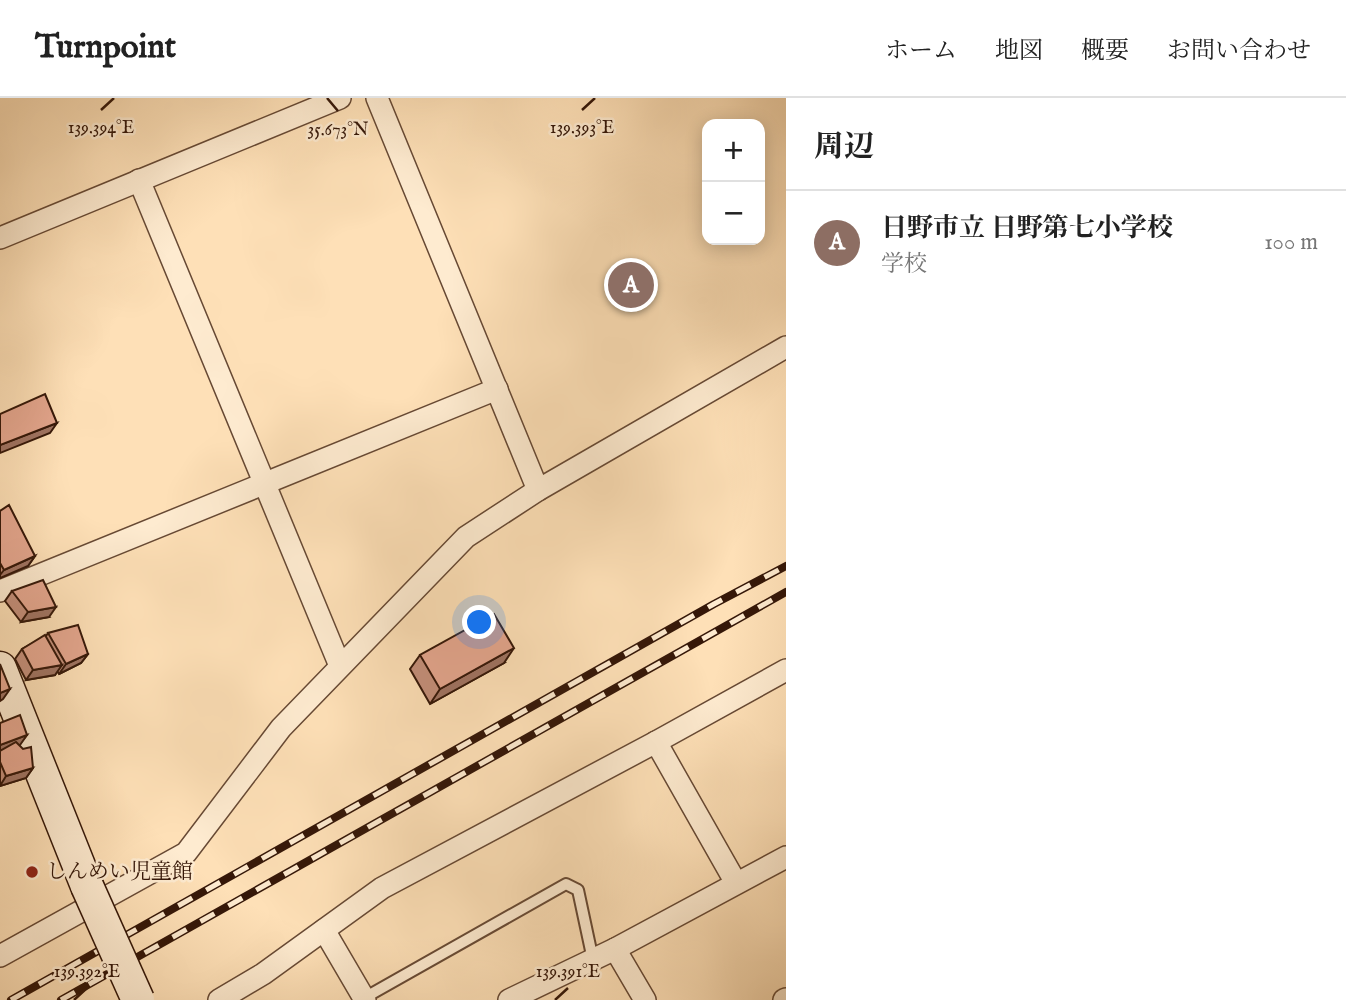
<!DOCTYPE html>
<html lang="ja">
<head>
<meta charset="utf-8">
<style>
	body { margin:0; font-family:"IM FELL English","Noto Serif JP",serif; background:#f2f2f2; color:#222 }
	.controls { position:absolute; right:21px; top:21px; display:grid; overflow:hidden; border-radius:14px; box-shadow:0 4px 18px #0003 }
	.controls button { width:63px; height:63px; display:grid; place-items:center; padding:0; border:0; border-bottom:2px solid #e0e0e0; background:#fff; color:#222; font:35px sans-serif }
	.you { position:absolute; left:480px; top:525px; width:24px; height:24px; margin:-18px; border:5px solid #fff; border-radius:50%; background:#1a73e8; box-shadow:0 0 0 10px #1a73e833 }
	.badge { display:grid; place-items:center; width:46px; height:46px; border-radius:50%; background:#0f766e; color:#fff; font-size:23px; font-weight:700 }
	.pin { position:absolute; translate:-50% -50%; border:4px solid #fff; box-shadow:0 2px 7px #0006 }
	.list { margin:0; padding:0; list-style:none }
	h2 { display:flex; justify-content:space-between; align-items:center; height:91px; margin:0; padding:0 28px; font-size:30px }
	h2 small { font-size:23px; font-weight:400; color:#767676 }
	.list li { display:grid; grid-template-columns:46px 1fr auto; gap:21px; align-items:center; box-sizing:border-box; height:105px; padding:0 28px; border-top:2px solid #e0e0e0 }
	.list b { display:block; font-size:26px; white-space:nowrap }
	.list p { margin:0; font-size:23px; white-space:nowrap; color:#767676 }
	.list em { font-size:23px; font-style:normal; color:#767676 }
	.map { position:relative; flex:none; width:786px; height:902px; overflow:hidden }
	header { display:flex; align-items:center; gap:42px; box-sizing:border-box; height:98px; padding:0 35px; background:#fff; border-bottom:2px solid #e0e0e0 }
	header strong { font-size:33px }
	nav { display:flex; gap:38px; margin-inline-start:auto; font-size:24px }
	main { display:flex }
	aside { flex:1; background:#fff }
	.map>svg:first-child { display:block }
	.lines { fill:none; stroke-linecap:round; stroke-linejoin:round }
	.lane-casing { stroke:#674934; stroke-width:14 }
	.street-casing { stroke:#674934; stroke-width:24 }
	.secondary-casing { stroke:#351708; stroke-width:35 }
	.lane { stroke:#feebd0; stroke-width:10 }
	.street { stroke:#feebd0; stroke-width:21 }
	.secondary { stroke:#feebd0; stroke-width:32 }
	.rail-casing { stroke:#351708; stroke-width:8 }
	.rail { stroke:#feebd0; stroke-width:5; stroke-dasharray:16; stroke-linecap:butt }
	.secondary-bridge-casing { stroke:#351708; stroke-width:35; stroke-linecap:butt }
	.secondary-bridge { stroke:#feebd0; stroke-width:32 }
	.wall { fill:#c48f7a; stroke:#351708; stroke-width:2 }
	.shaded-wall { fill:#a07463; stroke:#351708; stroke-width:2 }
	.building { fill:#e4a68e; stroke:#351708; stroke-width:2 }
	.ticks { fill:none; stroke:#351708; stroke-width:2.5 }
	.poi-dot { fill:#8f2418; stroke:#feebd0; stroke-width:2.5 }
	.labels { text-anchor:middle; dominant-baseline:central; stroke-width:5; stroke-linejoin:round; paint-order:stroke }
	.poi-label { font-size:21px; fill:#351708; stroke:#feebd0; text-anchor:start }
	.ticks-label { font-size:18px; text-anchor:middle; fill:#351708; stroke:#feebd0; stroke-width:5; stroke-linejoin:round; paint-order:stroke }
</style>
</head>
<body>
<header>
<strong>Turnpoint</strong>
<nav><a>ホーム</a><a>地図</a><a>概要</a><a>お問い合わせ</a></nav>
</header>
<main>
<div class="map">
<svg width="786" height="902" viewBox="0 0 786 902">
	<rect width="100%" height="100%" fill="#fee0b7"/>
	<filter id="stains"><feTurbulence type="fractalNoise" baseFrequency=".00286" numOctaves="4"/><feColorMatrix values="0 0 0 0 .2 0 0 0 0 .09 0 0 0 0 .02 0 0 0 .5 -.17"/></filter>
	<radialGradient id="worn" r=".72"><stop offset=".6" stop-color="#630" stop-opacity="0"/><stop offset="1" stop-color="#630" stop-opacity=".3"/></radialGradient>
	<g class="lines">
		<g class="lane-casing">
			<polyline id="lane" points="364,900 566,786 578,792 593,862"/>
		</g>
		<g class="street-casing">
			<g id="street">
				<polyline points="377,0 538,392"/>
				<polyline points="139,82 340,568"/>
				<polyline points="0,140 340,0"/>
				<polyline points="0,493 497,291"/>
				<polyline points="656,644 736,785"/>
				<polyline points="324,832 365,902"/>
				<polyline points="615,851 645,902"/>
				<polyline points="0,858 186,755 281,630 466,439 538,392 786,249"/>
				<polyline points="219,902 263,876 382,790 656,644 786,572"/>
				<polyline points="509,902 615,851 786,759"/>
				<polyline points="784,902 786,901"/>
			</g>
		</g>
		<g class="secondary-casing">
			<polyline id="secondary" points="0,570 87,788"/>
		</g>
		<use href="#lane" class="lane"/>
		<use href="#street" class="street"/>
		<use href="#secondary" class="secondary"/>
		<g class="rail-casing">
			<g id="rail">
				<polyline points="11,902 714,506 786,468"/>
				<polyline points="61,902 786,494"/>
			</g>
		</g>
		<use href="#rail" class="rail"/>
		<g class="secondary-bridge-casing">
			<polyline id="secondary-bridge" points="87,788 138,902"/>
		</g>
		<use href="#secondary-bridge" class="secondary-bridge"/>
	</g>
	<g class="wall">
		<polygon points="0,413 35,458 28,468 0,480"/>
		<polygon points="12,493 49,519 21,524 5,503"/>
		<polygon points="48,535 88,556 81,565 59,576 57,573 55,577 26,582 15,561 22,551 46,538"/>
		<polygon points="420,557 504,565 430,606 410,571"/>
		<polygon points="0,625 27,637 19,647 33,670 26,680 0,688"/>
	</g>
	<g class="shaded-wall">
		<polygon points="57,325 50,335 0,355 0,347"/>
		<polygon points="35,458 28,468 0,480 0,477 4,472"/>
		<polygon points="56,509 49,519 21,524 28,514"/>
		<polygon points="514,550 504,565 430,606 440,591"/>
		<polygon points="88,556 81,565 59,576 66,566"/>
		<polygon points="62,567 55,577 26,582 33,572"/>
		<polygon points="10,591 3,601 0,603 0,595"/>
		<polygon points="27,637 20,647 0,654 0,647"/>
		<polygon points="33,670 26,680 0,688 6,678"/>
	</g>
	<g class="building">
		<polygon points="45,296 57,325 0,347 0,316"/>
		<polygon points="9,407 35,458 4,472 0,465 0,413"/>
		<polygon points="43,482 56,509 28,514 12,493"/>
		<polygon points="494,516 514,550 440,591 420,557"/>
		<polygon points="78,527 88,556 66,566 48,535"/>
		<polygon points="45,537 62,567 33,572 22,551"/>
		<polygon points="0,566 10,591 0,595"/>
		<polygon points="20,617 27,637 0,647 0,625"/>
		<polygon points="16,644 23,651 31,649 33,670 6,678 0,664 0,653"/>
	</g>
	<path class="ticks" d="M327 0 338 13M101 12 114 0M582 12 595 0M74 902 87 890M555 902 568 890"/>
	<circle class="poi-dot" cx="32" cy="774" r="7"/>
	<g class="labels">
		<g class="poi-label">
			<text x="46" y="774">しんめい児童館</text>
		</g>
	</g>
	<g class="ticks-label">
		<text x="101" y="35">139.394°E</text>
		<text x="582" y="35">139.393°E</text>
		<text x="338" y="37">35.673°N</text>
		<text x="87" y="879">139.392°E</text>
		<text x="568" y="879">139.391°E</text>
	</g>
	<rect width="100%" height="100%" filter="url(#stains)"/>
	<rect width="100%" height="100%" fill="url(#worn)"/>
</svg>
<div class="controls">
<button>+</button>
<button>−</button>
</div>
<div class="you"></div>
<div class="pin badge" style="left:631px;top:187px;background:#8d6e63">A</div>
</div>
<aside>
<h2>周辺<small></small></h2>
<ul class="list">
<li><span class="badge" style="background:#8d6e63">A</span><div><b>日野市立 日野第七小学校</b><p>学校</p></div><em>100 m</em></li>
</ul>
</aside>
</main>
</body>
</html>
